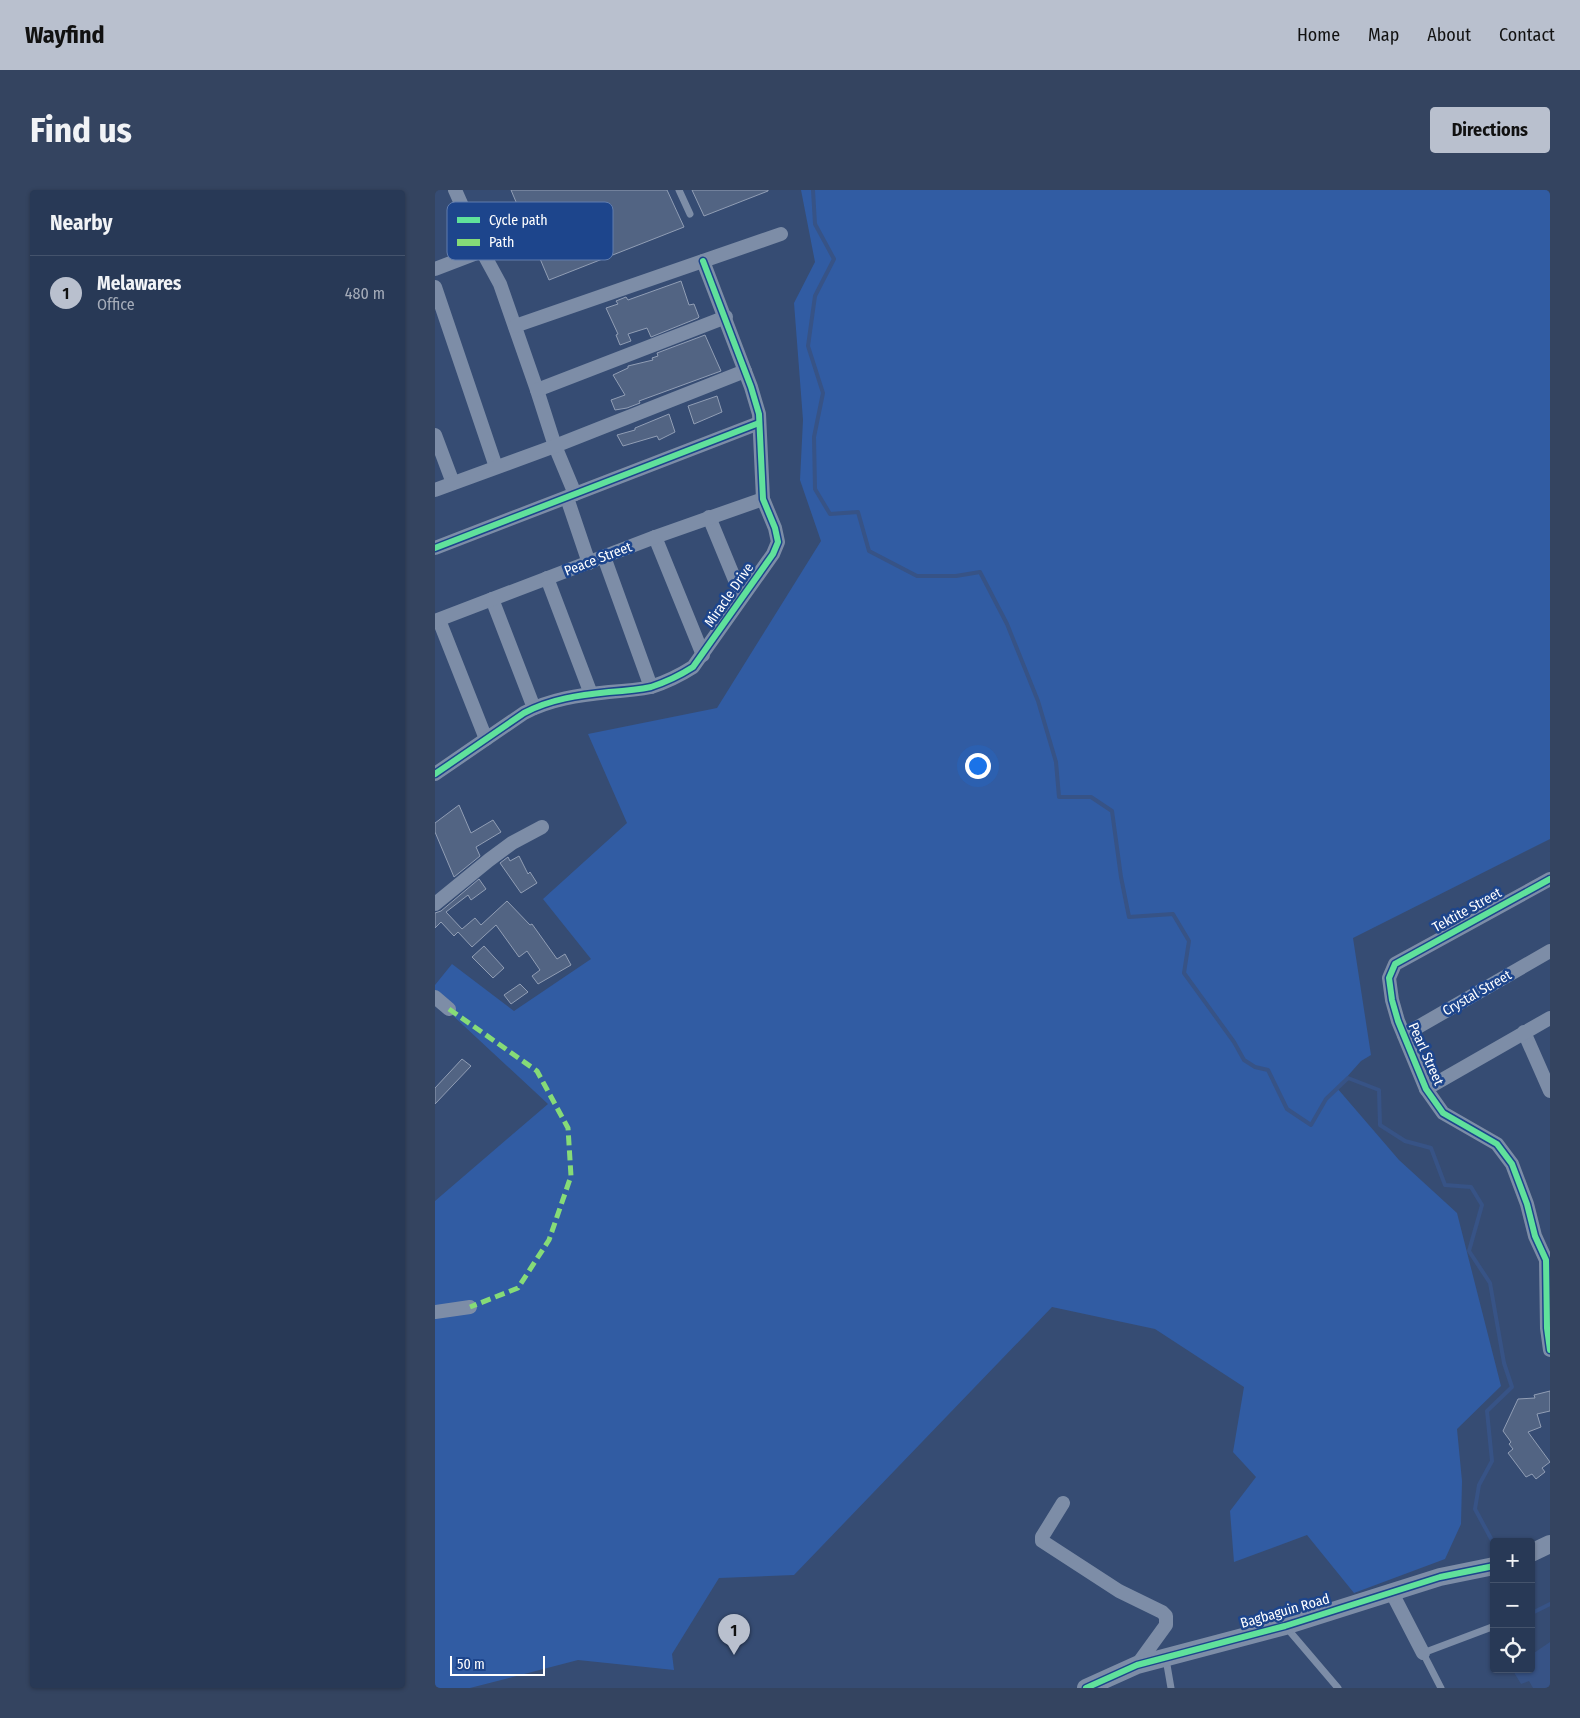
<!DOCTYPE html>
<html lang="en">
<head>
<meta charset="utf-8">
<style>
	body { margin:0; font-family:"Fira Sans Condensed",sans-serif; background:#344460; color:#f1f3f6 }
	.controls { position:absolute; right:15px; bottom:15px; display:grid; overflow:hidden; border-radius:5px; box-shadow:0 1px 4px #0004 }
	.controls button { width:45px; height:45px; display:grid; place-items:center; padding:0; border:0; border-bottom:1px solid #44536c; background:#283956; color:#f1f3f6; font:25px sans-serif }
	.scale { position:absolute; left:15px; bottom:12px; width:95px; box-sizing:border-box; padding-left:5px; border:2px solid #fff; border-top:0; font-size:14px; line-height:18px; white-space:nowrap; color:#fff; -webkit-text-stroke:4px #1d458c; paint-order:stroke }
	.you { position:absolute; left:542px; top:575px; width:18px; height:18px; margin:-12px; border:4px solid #fff; border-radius:50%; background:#1a73e8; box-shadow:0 0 0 8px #1a73e833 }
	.badge { display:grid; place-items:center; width:32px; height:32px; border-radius:50%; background:#b9c0ce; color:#111; font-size:16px; font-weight:700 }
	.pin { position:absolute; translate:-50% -41px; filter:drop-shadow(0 1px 2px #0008) }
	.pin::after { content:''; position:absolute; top:26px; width:18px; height:15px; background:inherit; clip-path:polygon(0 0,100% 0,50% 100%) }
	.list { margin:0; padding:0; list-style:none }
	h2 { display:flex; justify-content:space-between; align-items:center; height:65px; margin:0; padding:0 20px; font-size:21px }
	h2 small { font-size:16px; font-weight:400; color:#a5acb9 }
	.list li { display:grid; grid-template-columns:32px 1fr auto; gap:15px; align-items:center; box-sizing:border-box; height:75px; padding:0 20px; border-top:1px solid #44536c }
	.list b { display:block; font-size:19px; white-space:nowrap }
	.list p { margin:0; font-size:16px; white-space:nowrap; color:#a5acb9 }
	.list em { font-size:16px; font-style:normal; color:#a5acb9 }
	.icon { flex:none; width:28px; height:28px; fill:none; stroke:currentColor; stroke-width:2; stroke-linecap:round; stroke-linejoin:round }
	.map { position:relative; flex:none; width:1115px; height:1498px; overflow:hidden; border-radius:5px }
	header { display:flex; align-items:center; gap:30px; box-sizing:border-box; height:70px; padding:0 25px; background:#b9c0ce; color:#111 }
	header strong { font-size:24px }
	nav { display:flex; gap:28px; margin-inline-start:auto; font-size:18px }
	.intro { display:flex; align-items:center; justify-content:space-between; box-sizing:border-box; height:120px; padding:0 30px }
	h1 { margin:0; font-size:35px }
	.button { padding:12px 22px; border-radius:5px; background:#b9c0ce; color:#111; font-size:18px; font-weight:700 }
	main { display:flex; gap:30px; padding:0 30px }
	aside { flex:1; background:#283956; border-radius:5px; box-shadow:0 1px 4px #0004 }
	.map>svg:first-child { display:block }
	.green { fill:#315ca3 }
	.water { fill:#375386 }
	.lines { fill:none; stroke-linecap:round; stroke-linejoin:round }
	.stream { stroke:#375386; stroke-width:4 }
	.building { fill:#526483; stroke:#919eb5 }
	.service { stroke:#7d8da7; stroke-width:7 }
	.minor { stroke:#7d8da7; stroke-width:14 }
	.tertiary { stroke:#7d8da7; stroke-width:18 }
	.quiet { stroke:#86db77; stroke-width:5; stroke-dasharray:10 5; stroke-linecap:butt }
	.cycleway-casing { stroke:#1d458c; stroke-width:9 }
	.cycleway { stroke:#60e19b; stroke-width:6 }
	.labels { text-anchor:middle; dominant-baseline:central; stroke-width:5; stroke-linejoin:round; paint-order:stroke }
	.street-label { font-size:14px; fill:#fff; stroke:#1d458c }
	.key { fill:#1d458c; stroke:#617dae; stroke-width:1 }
	.key-label { font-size:14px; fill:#fff }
</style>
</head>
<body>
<header>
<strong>Wayfind</strong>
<nav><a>Home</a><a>Map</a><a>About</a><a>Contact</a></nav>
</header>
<div class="intro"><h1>Find us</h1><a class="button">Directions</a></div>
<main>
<aside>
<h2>Nearby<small></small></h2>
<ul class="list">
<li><span class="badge">1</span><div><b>Melawares</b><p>Office</p></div><em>480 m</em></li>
</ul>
</aside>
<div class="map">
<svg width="1115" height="1498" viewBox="0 0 1115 1498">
	<rect width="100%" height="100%" fill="#364c73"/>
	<polygon class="green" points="366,0 1115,0 1115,649 918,748 936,865 926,871 902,898 964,970 1022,1023 1066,1196 1022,1239 1027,1291 1026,1334 1010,1369 919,1403 872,1345 799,1372 795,1321 821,1287 798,1262 809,1197 720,1139 617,1117 359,1385 284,1388 237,1464 239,1480 143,1470 35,1498 0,1498 0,1011 113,914 0,809 0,795 17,774 79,821 156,769 108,709 192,633 153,544 282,518 386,351 365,290 368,230 359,113 380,72"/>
	<polygon class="water" points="1115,1452 1115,1498 1098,1498 1094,1491 1086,1494 1077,1479 1096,1479 1096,1465"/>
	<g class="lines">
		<g class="stream">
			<polyline points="378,0 380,34 399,69 380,106 373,156 388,203 379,247 380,299 395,324 423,322 434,361 482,386 521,386 545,382 572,434 603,511 621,572 624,607 656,607 677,621 686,687 694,727 738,724 754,751 749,783 799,852 809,870 820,877 833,880 852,919 876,935 891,909 913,888 944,900 945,935 970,951 996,958 1010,995 1036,997 1047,1015 1034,1061 1055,1093 1069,1173 1077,1197 1052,1221 1057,1271 1044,1295 1040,1319 1059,1354"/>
			<polyline points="1096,1421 1099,1422 1115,1414"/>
		</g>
	</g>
	<g class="building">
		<polygon points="76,0 232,0 249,37 114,90"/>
		<polygon points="257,0 333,0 333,1 269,26"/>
		<polygon points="246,91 254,115 259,114 264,127 263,128 216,147 212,138 193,144 196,151 185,155 181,145 183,144 171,118 183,114 181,111 191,107 193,110"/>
		<polygon points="270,145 286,181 204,211 205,213 192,218 180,220 176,210 190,205 178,185 193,178 193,176 218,170 217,168 223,166 222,163"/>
		<polygon points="282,206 287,222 259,234 253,216"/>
		<polygon points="234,224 240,242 224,250 222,246 188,256 182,245 200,240 200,238"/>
		<polygon points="24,615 36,643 58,630 66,642 41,657 45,666 19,687 0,642 0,633"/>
		<polygon points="84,666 93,684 95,682 102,693 86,703 65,673 73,667 75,671"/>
		<polygon points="44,689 51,699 36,710 33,705 11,722 27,739 40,728 46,735 72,711 95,735 97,734 122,769 130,764 136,775 103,794 97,786 105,780 92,761 84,767 61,735 37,757 23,742 19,746 6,732 0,738 0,723 6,721"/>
		<polygon points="49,756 69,778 58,788 37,767"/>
		<polygon points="85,794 93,802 76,814 69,805"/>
		<polygon points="27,869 36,876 0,914 0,898"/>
		<polygon points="1115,1201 1115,1221 1102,1224 1106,1237 1093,1242 1115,1272 1107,1278 1110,1282 1101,1289 1097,1284 1091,1287 1073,1263 1078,1259 1074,1254 1076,1252 1068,1241 1083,1209 1100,1208 1099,1205"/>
	</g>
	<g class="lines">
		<g class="service">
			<polyline points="244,0 255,24"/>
			<polyline points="851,1437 903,1498"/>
			<polyline points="731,1469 736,1498"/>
			<polyline points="1006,1498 988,1463 1057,1437"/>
		</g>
		<g class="minor">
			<polyline points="20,0 47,61 65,94 102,200 120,256 140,304"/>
			<polyline points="0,79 47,61"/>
			<polyline points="0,97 61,277"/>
			<polyline points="80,136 346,44"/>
			<polyline points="102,200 291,127"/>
			<polyline points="0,245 18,293"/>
			<polyline points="0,300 120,256 310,181"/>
			<polyline points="132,308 154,373"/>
			<polyline points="274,327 307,407"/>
			<polyline points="220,347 268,465"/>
			<polyline points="0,358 324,233"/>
			<polyline points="169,367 216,497"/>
			<polyline points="112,388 156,504"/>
			<polyline points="57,409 99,518"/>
			<polyline points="4,430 51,549"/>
			<polyline points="0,431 220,347 328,309"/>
			<path d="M0 584 89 523C115 509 145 505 174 502 188 501 202 500 216 497 231 492 244 486 258 477L338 364 343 352 340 338 328 309 324 224 316 197 268 71"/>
			<polyline points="1115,689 960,774 954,788 957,810 963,831 991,899 1008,923 1062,954 1077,974 1092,1014 1100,1046 1111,1070 1112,1138 1115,1160"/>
			<polyline points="0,714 54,670 77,653 107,637"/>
			<polyline points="0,807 14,819"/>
			<polyline points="1089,842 1115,901"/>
			<polyline points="969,845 1115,761"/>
			<polyline points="991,899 1115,828"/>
			<polyline points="0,1122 35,1117"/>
			<polyline points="628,1313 607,1347 607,1351 684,1401 727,1422 731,1426 731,1435 702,1475"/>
			<polyline points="956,1401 988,1463"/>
		</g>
		<g class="tertiary">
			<polyline points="1096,1363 1115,1354"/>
			<polyline points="651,1498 702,1475 850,1436 1005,1387 1059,1376"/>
		</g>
		<polyline class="quiet" points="14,819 102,881 133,938 136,986 114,1050 83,1098 35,1117"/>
		<g class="cycleway-casing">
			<g id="cycleway">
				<polyline points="0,358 324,233"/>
				<path d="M0 584 89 523C115 509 145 505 174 502 188 501 202 500 216 497 231 492 244 486 258 477L338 364 343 352 340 338 328 309 324 224 316 197 268 71"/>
				<polyline points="1115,689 960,774 954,788 957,810 963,831 991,899 1008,923 1062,954 1077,974 1092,1014 1100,1046 1111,1070 1112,1138 1115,1160"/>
				<polyline points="651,1498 702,1475 850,1436 1005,1387 1059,1376"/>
			</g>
		</g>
		<use href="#cycleway" class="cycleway"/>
	</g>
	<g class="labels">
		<g class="street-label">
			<text transform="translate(163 369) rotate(-21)">Peace Street</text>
			<text transform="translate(294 405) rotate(-55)">Miracle Drive</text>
			<text transform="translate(1032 720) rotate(-29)">Tektite Street</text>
			<text transform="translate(1042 803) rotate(-30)">Crystal Street</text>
			<text transform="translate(991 864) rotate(66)">Pearl Street</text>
			<text transform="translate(850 1421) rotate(-16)">Bagbaguin Road</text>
		</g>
	</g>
	<rect x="12" y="12" width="166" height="58" rx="8" class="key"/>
	<rect x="22" y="27" width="23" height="6" fill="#60e19b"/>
	<rect x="22" y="49" width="23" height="7" fill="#86db77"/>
	<g class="key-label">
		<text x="54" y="35">Cycle path</text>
		<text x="54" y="57">Path</text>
	</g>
</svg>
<div class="controls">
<button>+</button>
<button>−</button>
<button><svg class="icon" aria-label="locate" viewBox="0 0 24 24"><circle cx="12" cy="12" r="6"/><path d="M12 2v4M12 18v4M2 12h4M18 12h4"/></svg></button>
</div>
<div class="scale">50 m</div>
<div class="you"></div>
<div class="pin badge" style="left:299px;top:1465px">1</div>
</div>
</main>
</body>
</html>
